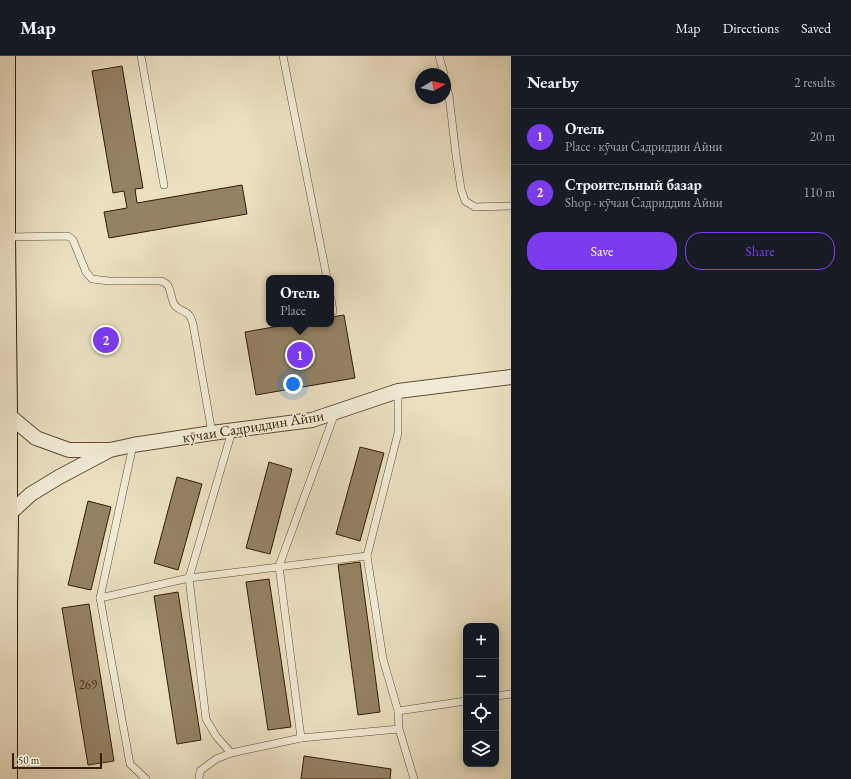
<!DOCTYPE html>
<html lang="en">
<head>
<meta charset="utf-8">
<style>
	body { margin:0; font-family:"EB Garamond",serif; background:#20242c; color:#f1f3f6 }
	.controls { position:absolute; right:12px; bottom:12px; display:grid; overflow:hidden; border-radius:8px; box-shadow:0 2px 10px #0003 }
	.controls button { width:36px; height:36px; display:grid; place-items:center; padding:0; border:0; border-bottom:1px solid #363941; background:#171b24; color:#f1f3f6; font:20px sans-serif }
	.compass { position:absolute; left:415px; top:12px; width:36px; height:36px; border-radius:50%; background:#171b24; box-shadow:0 2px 10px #0003; rotate:81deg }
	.scale { position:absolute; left:12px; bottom:10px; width:90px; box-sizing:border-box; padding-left:4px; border:2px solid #361e00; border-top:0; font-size:11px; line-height:14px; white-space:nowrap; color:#361e00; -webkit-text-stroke:3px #f1ead7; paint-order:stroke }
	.you { position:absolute; left:293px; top:328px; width:14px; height:14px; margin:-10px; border:3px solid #fff; border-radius:50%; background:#1a73e8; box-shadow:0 0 0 6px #1a73e833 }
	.badge { display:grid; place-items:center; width:26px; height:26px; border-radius:50%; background:#7c3aed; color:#fff; font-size:13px; font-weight:700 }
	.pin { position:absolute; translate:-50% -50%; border:2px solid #fff; box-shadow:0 1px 4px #0006 }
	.popup { position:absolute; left:266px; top:219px; width:68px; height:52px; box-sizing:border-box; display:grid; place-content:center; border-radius:8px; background:#171b24; filter:drop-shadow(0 1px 3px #0005); font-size:13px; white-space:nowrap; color:#9ea1a6 }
	.popup b { font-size:15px; color:#f1f3f6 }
	.popup::after { content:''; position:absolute; left:50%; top:100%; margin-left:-8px; border:8px solid transparent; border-top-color:#171b24 }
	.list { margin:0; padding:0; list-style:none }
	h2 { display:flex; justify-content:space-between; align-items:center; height:52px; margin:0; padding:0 16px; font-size:17px }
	h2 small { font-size:13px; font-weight:400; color:#9ea1a6 }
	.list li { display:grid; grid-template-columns:26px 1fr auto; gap:12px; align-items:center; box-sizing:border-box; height:56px; padding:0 16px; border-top:1px solid #363941 }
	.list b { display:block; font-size:15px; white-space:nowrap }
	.list p { margin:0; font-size:13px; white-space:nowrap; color:#9ea1a6 }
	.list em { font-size:13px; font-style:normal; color:#9ea1a6 }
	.actions { display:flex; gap:8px; padding:12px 16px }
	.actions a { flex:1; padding:9px 0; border:1px solid #7c3aed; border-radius:16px; text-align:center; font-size:14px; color:#7c3aed }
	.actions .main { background:#7c3aed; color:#fff }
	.icon { flex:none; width:22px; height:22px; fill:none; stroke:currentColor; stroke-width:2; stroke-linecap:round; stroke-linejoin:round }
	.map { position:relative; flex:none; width:511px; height:723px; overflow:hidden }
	header { display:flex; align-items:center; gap:24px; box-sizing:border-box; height:56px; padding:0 20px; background:#171b24; border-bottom:1px solid #363941 }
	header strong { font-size:19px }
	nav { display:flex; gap:22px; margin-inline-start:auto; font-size:14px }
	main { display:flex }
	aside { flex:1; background:#171b24 }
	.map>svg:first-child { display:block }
	.building { fill:#948264; stroke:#361e00 }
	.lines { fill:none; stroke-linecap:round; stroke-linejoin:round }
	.service-casing { stroke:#634e30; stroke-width:8 }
	.minor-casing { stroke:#634e30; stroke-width:16 }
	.trunk-casing { stroke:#361e00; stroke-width:24 }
	.service { stroke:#f1ead7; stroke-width:7 }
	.minor { stroke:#f1ead7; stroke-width:14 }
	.trunk { stroke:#eadfc1; stroke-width:22 }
	.labels { text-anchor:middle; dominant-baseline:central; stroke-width:3; stroke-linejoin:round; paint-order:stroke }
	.number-label { font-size:13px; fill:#4e3719 }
	.street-label { font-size:15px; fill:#361e00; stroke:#f1ead7 }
</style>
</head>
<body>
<header>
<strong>Map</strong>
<nav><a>Map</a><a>Directions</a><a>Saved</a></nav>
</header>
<main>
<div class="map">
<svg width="511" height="723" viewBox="0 0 511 723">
	<rect width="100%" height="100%" fill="#eadfc1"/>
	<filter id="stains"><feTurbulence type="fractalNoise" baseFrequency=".005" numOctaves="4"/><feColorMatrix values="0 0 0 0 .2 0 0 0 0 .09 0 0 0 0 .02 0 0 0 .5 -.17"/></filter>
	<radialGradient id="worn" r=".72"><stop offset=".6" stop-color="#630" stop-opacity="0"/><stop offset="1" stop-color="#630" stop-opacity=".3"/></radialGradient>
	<g class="building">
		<polygon points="122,10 143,132 135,133 137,147 242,129 247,158 109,182 104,156 127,152 124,135 113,137 92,15"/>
		<polygon points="344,259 355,322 256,339 245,276 291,268 331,268 331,261"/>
		<polygon points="360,391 384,397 360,485 336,478"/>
		<polygon points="269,406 292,413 270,498 246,492"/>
		<polygon points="177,421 202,428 178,514 154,507"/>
		<polygon points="88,445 111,451 91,534 68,529"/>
		<polygon points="360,506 380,656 358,659 338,509"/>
		<polygon points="269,523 291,671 268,674 246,526"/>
		<polygon points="178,536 201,684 177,688 154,540"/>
		<polygon points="89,548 114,705 88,709 62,552"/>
		<polygon points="304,700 391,713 390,723 301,723"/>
	</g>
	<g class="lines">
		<g class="service-casing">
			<g id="service">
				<polyline points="141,0 164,129"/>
				<polyline points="283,0 327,222"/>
				<polyline points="439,0 444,18"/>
				<polyline points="445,24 449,40 456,99 461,133 465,145 475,151 511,150"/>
				<path d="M6 181 68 180 73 184 86 216 92 223 109 225H160C172 227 169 238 174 248 178 255 185 254 189 259 191 261 192 265 193 268L212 377"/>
				<polyline points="331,243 333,255"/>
				<polyline points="398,335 398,377 367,500 383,603 398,655 399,673 414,723"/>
				<polyline points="133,389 100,542 130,708 146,723"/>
				<polyline points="100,542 189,522 367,500"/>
				<polyline points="496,640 511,638"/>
				<polyline points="398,655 466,645"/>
				<polyline points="301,682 279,510 335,357"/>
				<polyline points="231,697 216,680 206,663 189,522 232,375"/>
				<polyline points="199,723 200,715 216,703 231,697 301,682 399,673"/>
			</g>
		</g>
		<g class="minor-casing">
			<g id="minor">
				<polyline points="6,357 36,382 69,394 110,394 133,389 212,377 312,364 398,335 511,321"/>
				<polyline points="7,460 31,438 59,421 108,395"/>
			</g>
		</g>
		<g class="trunk-casing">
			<polyline id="trunk" points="4,0 4,181 6,357 6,451 7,460 6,550 6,723"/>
		</g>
		<use href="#service" class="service"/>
		<use href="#minor" class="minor"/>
		<use href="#trunk" class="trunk"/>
	</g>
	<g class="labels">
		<g class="number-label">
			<text x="88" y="628">269</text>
		</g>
		<g class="street-label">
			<text transform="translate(253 370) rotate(-9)">кӯчаи Садриддин Айни</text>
		</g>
	</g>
	<rect width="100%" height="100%" filter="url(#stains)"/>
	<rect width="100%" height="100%" fill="url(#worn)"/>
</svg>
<div class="controls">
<button>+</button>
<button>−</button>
<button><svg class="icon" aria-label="locate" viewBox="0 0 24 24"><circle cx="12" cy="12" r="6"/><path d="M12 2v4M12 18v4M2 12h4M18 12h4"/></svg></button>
<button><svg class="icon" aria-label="layers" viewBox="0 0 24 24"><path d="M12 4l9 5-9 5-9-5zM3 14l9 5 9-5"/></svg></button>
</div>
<svg class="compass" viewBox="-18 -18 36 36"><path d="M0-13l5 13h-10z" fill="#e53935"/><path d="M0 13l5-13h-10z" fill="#9ea1a6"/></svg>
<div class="scale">50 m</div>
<div class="you"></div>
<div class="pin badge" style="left:300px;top:299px">1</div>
<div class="popup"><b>Отель</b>Place</div>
<div class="pin badge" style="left:106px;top:284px">2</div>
</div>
<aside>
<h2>Nearby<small>2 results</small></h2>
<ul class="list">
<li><span class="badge">1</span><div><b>Отель</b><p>Place · кӯчаи Садриддин Айни</p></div><em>20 m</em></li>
<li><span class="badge">2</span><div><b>Строительный базар</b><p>Shop · кӯчаи Садриддин Айни</p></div><em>110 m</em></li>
</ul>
<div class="actions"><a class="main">Save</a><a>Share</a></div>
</aside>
</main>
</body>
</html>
